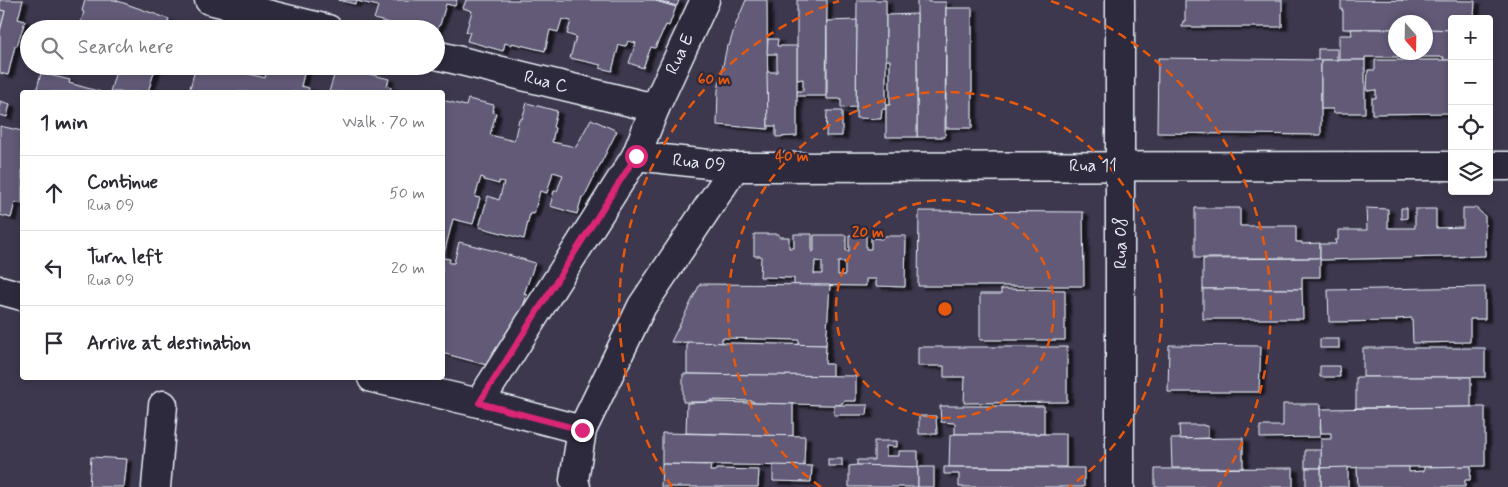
<!DOCTYPE html>
<html lang="en">
<head>
<meta charset="utf-8">
<style>
	body { margin:0; font-family:Mynerve,sans-serif; background:#f2f2f3; color:#2b2b33 }
	.controls { position:absolute; right:15px; top:15px; display:grid; overflow:hidden; border-radius:5px; box-shadow:0 2px 8px #0003 }
	.controls button { width:45px; height:45px; display:grid; place-items:center; padding:0; border:0; border-bottom:1px solid #e1e1e2; background:#fff; color:#2b2b33; font:25px sans-serif }
	.compass { position:absolute; left:1388px; top:15px; width:45px; height:45px; border-radius:50%; background:#fff; box-shadow:0 2px 8px #0003; rotate:160deg }
	.stop { position:absolute; width:15px; height:15px; margin:-11px; border:4px solid #db2777; border-radius:50%; background:#fff }
	.stop.end { background:#db2777; border-color:#fff; box-shadow:0 1px 5px #0008 }
	.list { margin:0; padding:0; list-style:none }
	h2 { display:flex; justify-content:space-between; align-items:center; height:65px; margin:0; padding:0 20px; font-size:21px }
	h2 small { font-size:16px; font-weight:400; color:#7c7c81 }
	.list li { display:grid; grid-template-columns:32px 1fr auto; gap:15px; align-items:center; box-sizing:border-box; height:75px; padding:0 20px; border-top:1px solid #e1e1e2 }
	.list b { display:block; font-size:19px; white-space:nowrap }
	.list p { margin:0; font-size:16px; white-space:nowrap; color:#7c7c81 }
	.list em { font-size:16px; font-style:normal; color:#7c7c81 }
	.icon { flex:none; width:28px; height:28px; fill:none; stroke:currentColor; stroke-width:2; stroke-linecap:round; stroke-linejoin:round }
	.map { position:relative; flex:none; width:1508px; height:487px; overflow:hidden }
	.search { position:absolute; background:#fff; box-shadow:0 2px 8px #0003; left:20px; top:20px; width:425px; height:55px; display:flex; align-items:center; gap:12px; box-sizing:border-box; padding:0 18px; border-radius:28px; color:#7c7c81; font-size:19px }
	.panel { position:absolute; background:#fff; box-shadow:0 2px 8px #0003; left:20px; top:90px; width:425px; height:290px; border-radius:5px }
	.map>svg:first-child { display:block }
	.building { fill:#625a77; stroke:#e8f1f8; fill-rule:evenodd; filter:url(#shadow) }
	.lines { fill:none; stroke-linecap:round; stroke-linejoin:round }
	.minor-casing { stroke:#e8f1f8; stroke-width:31 }
	.minor { stroke:#2f2a3d; stroke-width:28 }
	.route { stroke:#db2777; stroke-width:6 }
	.ring { fill:none; stroke:#e8590c; stroke-width:2.5; stroke-dasharray:9 6 }
	.labels { text-anchor:middle; dominant-baseline:central; stroke-width:4.5; stroke-linejoin:round; paint-order:stroke }
	.street-label { font-size:18px; fill:#e8f1f8; stroke:#2f2a3d }
	.centre { fill:#e8590c; stroke:#2f2a3d; stroke-width:2.5 }
	.ring-label { font-size:15px; text-anchor:middle; font-weight:bold; fill:#e8590c; stroke:#2f2a3d; stroke-width:4.5; stroke-linejoin:round; paint-order:stroke }
</style>
</head>
<body>
<div class="map">
<svg width="1508" height="487" viewBox="0 0 1508 487">
	<defs>
		<filter id="shadow"><feDropShadow dx="5.5" dy="3" stdDeviation="1" flood-color="#0009"/></filter>
	</defs>
	<rect width="100%" height="100%" fill="#3e384e"/>
	<filter id="ink" filterUnits="userSpaceOnUse"><feTurbulence type="fractalNoise" baseFrequency=".02" numOctaves="2"/><feDisplacementMap in="SourceGraphic" scale="10" xChannelSelector="R" yChannelSelector="G"/><feConvolveMatrix kernelMatrix="1 2 1 2 8 2 1 2 1" color-interpolation-filters="sRGB"/></filter>
	<g filter="url(#ink)">
		<g class="building">
			<polygon points="0,0 23,0 18,19 25,21 17,46 15,46 8,75 0,73 0,31 5,11 0,10"/>
			<polygon points="85,0 115,0 169,19 166,29 79,29 84,12 82,11"/>
			<polygon points="338,0 457,0 455,6 446,4 440,25 439,25 436,33 436,29 413,29 374,19 378,6 357,1 355,4"/>
			<polygon points="466,0 652,0 676,7 669,26 666,25 655,48 651,47 643,68 629,63 636,43 628,41 626,46 619,45 612,71 600,68 601,65 570,58 576,37 567,34 571,21 562,19 558,32 550,30 545,51 512,43 512,45 505,43 503,51 467,41 470,32 466,32 472,11 463,8"/>
			<polygon points="655,0 679,0 677,6"/>
			<polygon points="746,0 767,0 768,129 717,125 718,90 727,46 729,46 735,26"/>
			<polygon points="797,0 827,0 826,96 797,96 797,91 803,91 803,79 797,80"/>
			<polygon points="857,0 886,0 886,109 882,109 881,119 856,118"/>
			<polygon points="917,0 928,0 928,2 946,2 945,137 917,137"/>
			<polygon points="1185,0 1282,0 1282,27 1182,27 1183,21 1185,21"/>
			<polygon points="1341,0 1475,1 1474,19 1452,19 1452,30 1426,29 1426,22 1396,22 1396,29 1343,29 1343,10 1341,10"/>
			<rect x="946" y="8" width="26" height="120"/>
			<polygon points="0,10 5,11 0,31"/>
			<polygon points="917,14 917,137 886,137 886,105 890,105 890,60 886,60 886,15"/>
			<polygon points="857,20 856,107 841,108 841,99 827,99 827,21"/>
			<polygon points="1351,29 1396,29 1396,52 1426,52 1426,29 1452,30 1452,60 1443,60 1444,57 1365,57 1365,60 1339,60 1339,35 1352,35"/>
			<polygon points="768,39 778,39 777,46 797,46 797,136 776,137 776,126 768,126 767,72 777,72 777,54 767,54"/>
			<rect x="1318" y="49" width="19" height="11"/>
			<polygon points="1158,58 1321,60 1321,135 1157,133"/>
			<polygon points="1321,60 1365,60 1365,113 1333,113 1333,109 1321,109"/>
			<polygon points="1375,60 1452,60 1452,113 1372,114 1372,98 1376,98 1376,90 1367,91 1368,70 1375,70"/>
			<polygon points="99,66 156,66 148,92 110,92 116,71"/>
			<polygon points="196,66 242,66 241,72 265,78 268,66 306,66 301,86 309,88 308,92 189,92"/>
			<polygon points="337,66 389,79 387,86 391,87 390,92 329,92"/>
			<polygon points="41,73 70,80 69,83 101,92 36,92"/>
			<polygon points="468,99 494,105 493,112 496,113 490,135 514,141 519,119 522,119 527,103 557,111 553,127 555,128 552,142 576,147 591,119 617,131 584,197 582,197 577,214 550,206 554,191 557,191 563,175 553,172 547,193 540,191 534,214 530,213 524,239 479,227 488,196 499,200 504,182 499,181 499,184 484,180 484,178 481,177 475,197 480,198 473,224 453,219 443,258 450,259 449,263 454,263 459,242 495,251 535,263 524,294 527,295 520,315 518,314 509,341 498,368 442,353 442,100 466,106"/>
			<polygon points="0,101 10,104 7,117 0,115"/>
			<polygon points="827,111 842,111 842,136 826,136"/>
			<polygon points="0,126 22,131 22,204 15,202 11,218 0,215"/>
			<polygon points="1195,208 1240,208 1240,226 1296,226 1296,242 1302,242 1302,244 1320,243 1320,258 1195,258"/>
			<polygon points="1366,208 1388,209 1388,228 1415,228 1415,209 1436,209 1436,228 1463,227 1463,208 1476,208 1485,216 1485,256 1320,260 1320,244 1336,244 1335,240 1338,240 1338,230 1367,230"/>
			<polygon points="1401,208 1407,208 1407,218 1401,219"/>
			<polygon points="919,211 1083,212 1084,286 918,286"/>
			<path d="M754 234H779V237H789V248H794V234H812V252L814 251V235H846V251H849V235H866V249H871V238L882 239V236H906L905 287 876 286V279H866V286L794 285V278L760 277 761 256H754ZM815 261 822 262V274H814ZM838 262H845V275H838Z"/>
			<polygon points="1320,258 1320,277 1302,277 1302,289 1203,289 1203,259"/>
			<polygon points="700,284 830,285 826,345 799,345 799,340 722,338 722,343 671,342"/>
			<polygon points="1485,287 1485,319 1470,319 1470,342 1413,343 1412,318 1396,319 1397,321 1329,322 1328,290"/>
			<polygon points="1001,289 1065,290 1065,340 980,340 980,294 1001,294"/>
			<polygon points="1203,289 1302,289 1303,319 1203,319"/>
			<rect x="1320" y="339" width="19" height="9"/>
			<polygon points="687,342 826,345 825,364 832,364 832,376 687,374"/>
			<polygon points="1169,345 1261,346 1259,392 1168,392"/>
			<polygon points="918,347 1067,347 1067,402 964,403 965,377 944,377 944,366 918,366"/>
			<rect x="1363" y="348" width="122" height="29"/>
			<polygon points="1320,366 1339,366 1340,377 1320,377"/>
			<polygon points="683,374 856,376 856,401 845,401 839,405 828,405 754,403 753,401 711,400 712,402 683,402"/>
			<polygon points="1356,377 1471,377 1471,407 1356,408"/>
			<polygon points="712,402 793,404 793,436 686,433 687,403"/>
			<polygon points="1283,404 1321,404 1320,437 1260,438 1260,426 1283,426"/>
			<polygon points="834,405 868,405 867,415 834,415"/>
			<polygon points="940,406 1044,406 1044,434 955,434 955,423 941,422"/>
			<polygon points="1471,407 1485,407 1485,466 1321,468 1321,439 1331,439 1331,433 1321,433 1320,409"/>
			<polygon points="919,416 936,416 937,434 919,434"/>
			<polygon points="1179,425 1204,425 1204,426 1208,426 1208,438 1180,439"/>
			<polygon points="662,433 805,436 804,466 662,464"/>
			<polygon points="955,434 1066,434 1066,467 949,467 950,435"/>
			<polygon points="1243,438 1243,468 1172,468 1171,439"/>
			<polygon points="874,441 897,441 897,447 886,446 886,456 899,456 899,451 918,451 918,467 857,465 857,460 874,460"/>
			<rect x="1305" y="450" width="16" height="18"/>
			<polygon points="91,457 127,459 124,487 89,487"/>
			<rect x="828" y="459" width="14" height="7"/>
			<polygon points="662,464 711,465 710,471 716,471 716,469 759,470 758,487 661,487"/>
			<polygon points="773,465 812,466 811,482 773,481"/>
			<polygon points="857,465 918,467 918,487 849,487 849,466"/>
			<polygon points="1471,466 1470,480 1465,480 1465,487 1358,487 1357,467 1409,467 1409,472 1424,471 1424,467"/>
			<rect x="918" y="467" width="16" height="20"/>
			<polygon points="944,467 1084,468 1084,487 959,487 959,474 944,474"/>
			<polygon points="1348,467 1348,487 1321,487 1321,468"/>
			<polygon points="1293,468 1293,487 1155,487 1155,469"/>
			<rect x="1306" y="468" width="15" height="19"/>
		</g>
		<g class="lines">
			<g class="minor-casing">
				<g id="minor">
					<polyline points="209,0 328,29"/>
					<polyline points="1120,0 1120,487"/>
					<polyline points="436,55 655,108"/>
					<polyline points="636,156 735,167 1452,166"/>
					<polyline points="1489,166 1508,166"/>
					<polyline points="0,290 22,296"/>
					<polyline points="372,378 479,403 582,430"/>
					<polyline points="479,403 636,156 655,108 705,0"/>
					<polyline points="156,487 163,405"/>
					<polyline points="576,487 574,480 582,430 642,306 735,167"/>
				</g>
			</g>
			<use href="#minor" class="minor"/>
		</g>
	</g>
	<g class="lines" filter="url(#ink)">
		<polyline class="route" points="582,430 479,403 636,156"/>
	</g>
	<g class="ring">
		<circle cx="945" cy="309" r="109"/>
		<path d="M821 487A217 217 0 1 1 1069 487"/>
		<path d="M672 487A326 326 0 0 1 839 1M1051 1A326 326 0 0 1 1218 487"/>
	</g>
	<g class="labels">
		<g class="street-label">
			<text transform="translate(680 54) rotate(-65)">Rua E</text>
			<text transform="translate(546 82) rotate(14)">Rua C</text>
			<text transform="translate(699 163) rotate(6)">Rua 09</text>
			<text x="1093" y="166">Rua 11</text>
			<text transform="translate(1121 243) rotate(-90)">Rua 08</text>
		</g>
	</g>
	<circle cx="945" cy="309" r="8" class="centre"/>
	<g class="ring-label">
		<text x="714" y="84">60 m</text>
		<text x="792" y="161">40 m</text>
		<text x="868" y="237">20 m</text>
	</g>
</svg>
<div class="controls">
<button>+</button>
<button>−</button>
<button><svg class="icon" aria-label="locate" viewBox="0 0 24 24"><circle cx="12" cy="12" r="6"/><path d="M12 2v4M12 18v4M2 12h4M18 12h4"/></svg></button>
<button><svg class="icon" aria-label="layers" viewBox="0 0 24 24"><path d="M12 4l9 5-9 5-9-5zM3 14l9 5 9-5"/></svg></button>
</div>
<svg class="compass" viewBox="-18 -18 36 36"><path d="M0-13l5 13h-10z" fill="#e53935"/><path d="M0 13l5-13h-10z" fill="#7c7c81"/></svg>
<div class="stop" style="left:636px;top:156px"></div>
<div class="stop end" style="left:582px;top:430px"></div>
<div class="search"><svg class="icon" aria-label="search" viewBox="0 0 24 24"><circle cx="10" cy="10" r="6"/><path d="M15 15l6 6"/></svg>Search here</div>
<section class="panel">
<h2>1 min<small>Walk · 70 m</small></h2>
<ul class="list">
<li><svg class="icon" aria-label="ahead" viewBox="0 0 24 24"><path d="M12 20V5M6 11l6-6 6 6"/></svg><div><b>Continue</b><p>Rua 09</p></div><em>50 m</em></li>
<li><svg class="icon" aria-label="left" viewBox="0 0 24 24"><path d="M17 20v-9H6M10 6l-5 5 5 5"/></svg><div><b>Turn left</b><p>Rua 09</p></div><em>20 m</em></li>
<li><svg class="icon" aria-label="arrive" viewBox="0 0 24 24"><path d="M6 21V4h12l-3 4 3 4H6"/></svg><div><b>Arrive at destination</b></div></li>
</ul>
</section>
</div>
</body>
</html>
